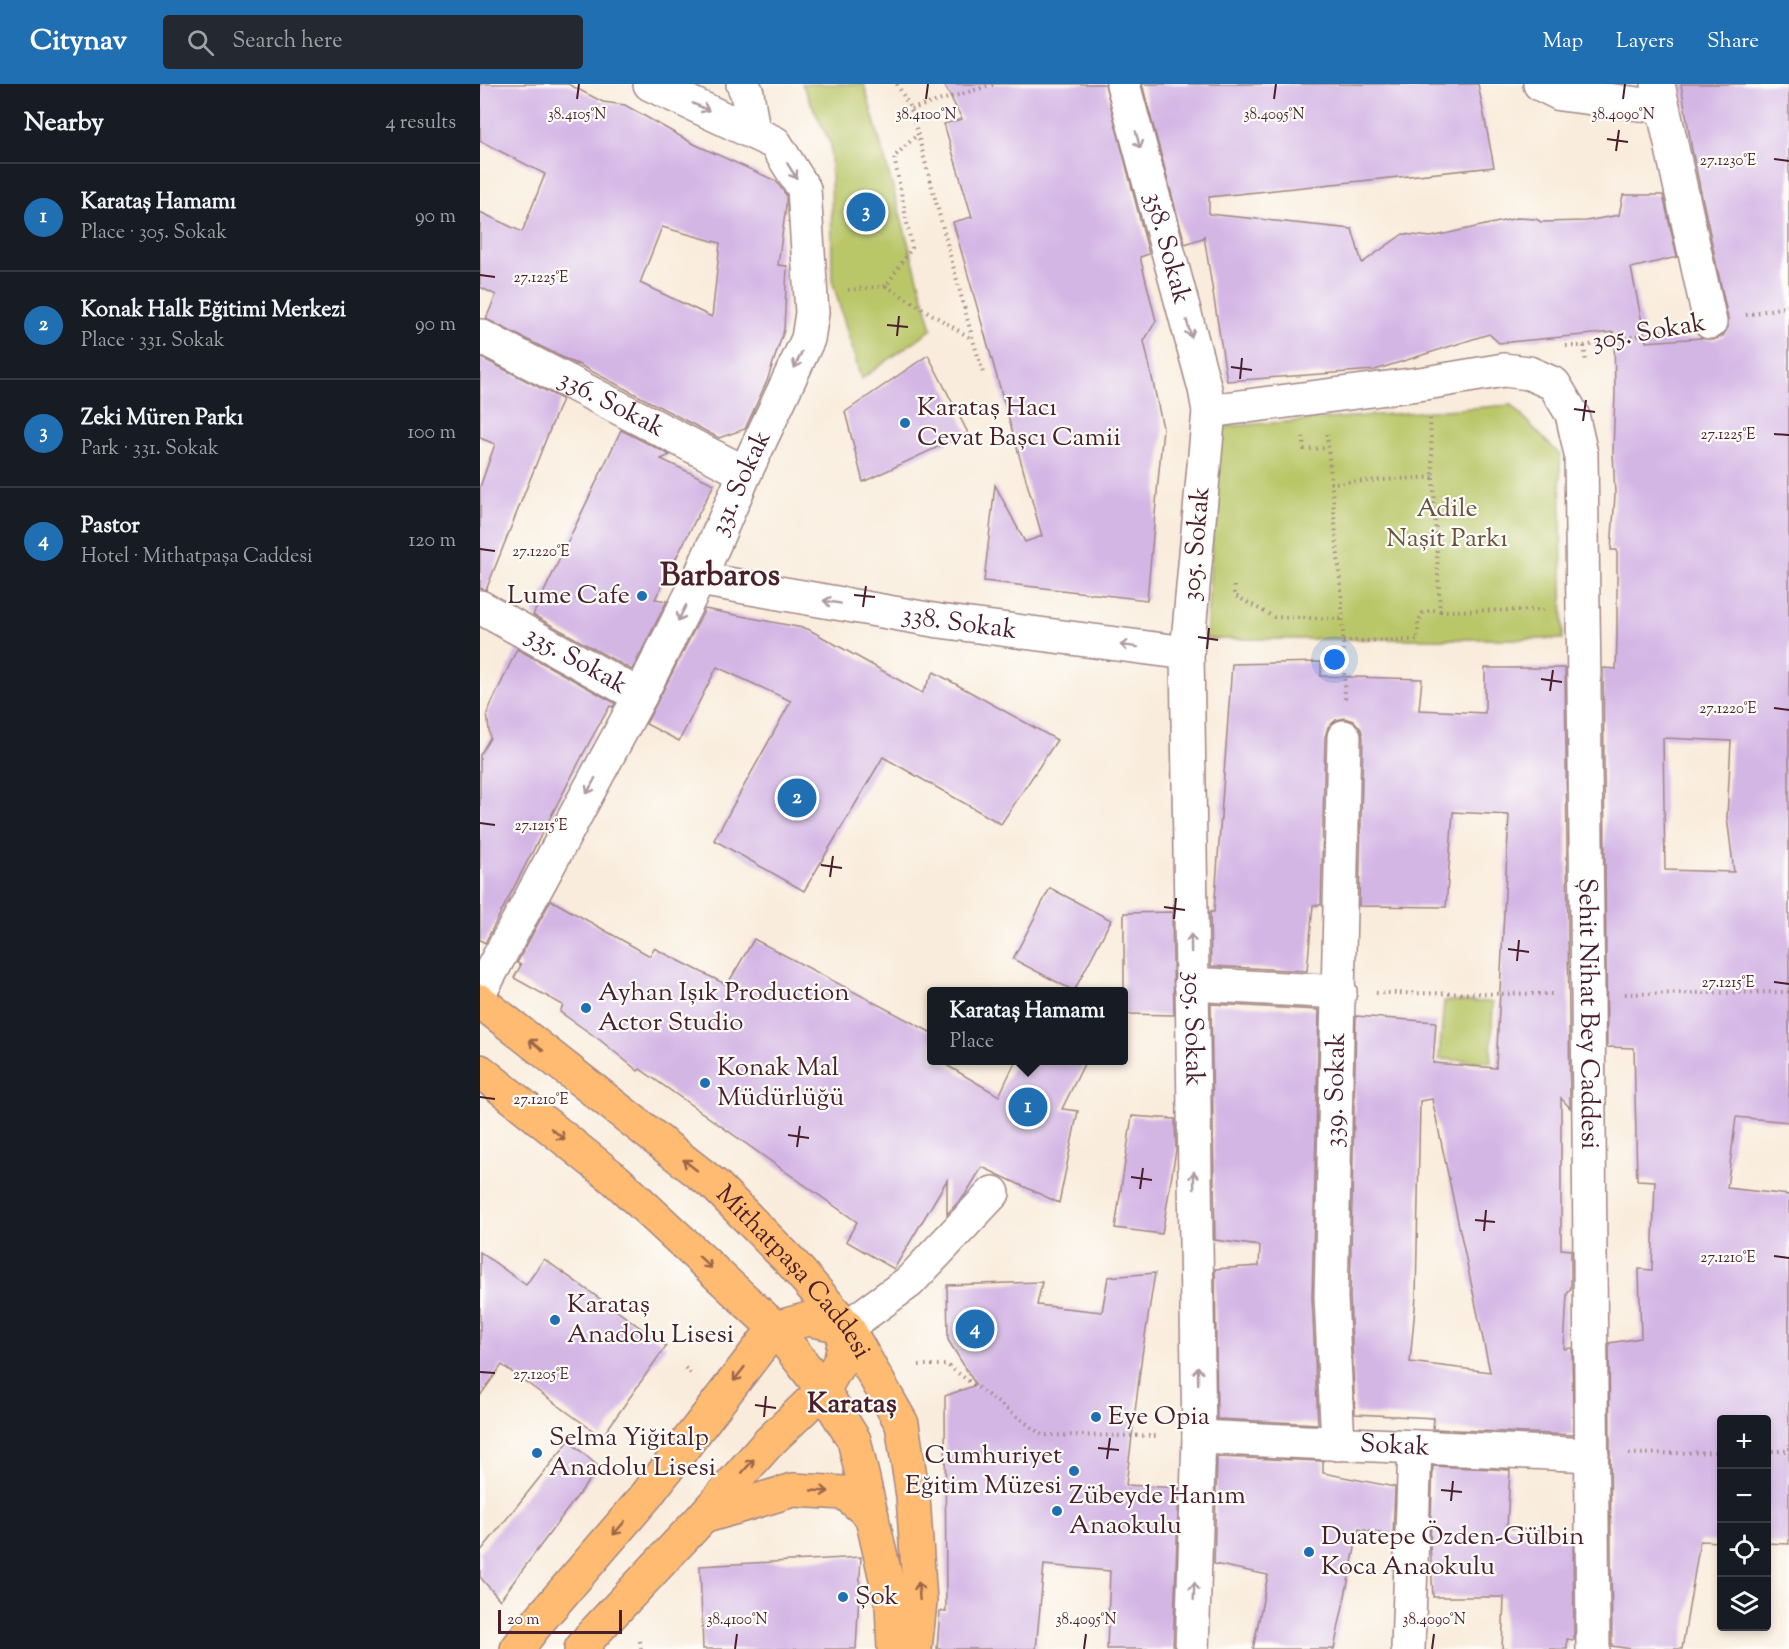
<!DOCTYPE html>
<html lang="en">
<head>
<meta charset="utf-8">
<style>
	body { margin:0; font-family:"Sorts Mill Goudy",serif; background:#242831; color:#f1f3f6 }
	.controls { position:absolute; right:18px; bottom:18px; display:grid; overflow:hidden; border-radius:6px; box-shadow:0 3px 9px #0003 }
	.controls button { width:54px; height:54px; display:grid; place-items:center; padding:0; border:0; border-bottom:2px solid #363941; background:#171b24; color:#f1f3f6; font:30px sans-serif }
	.scale { position:absolute; left:18px; bottom:15px; width:124px; box-sizing:border-box; padding-left:6px; border:3px solid #4a1f2b; border-top:0; font-size:16px; line-height:21px; white-space:nowrap; color:#4a1f2b; -webkit-text-stroke:4px #fdfcf7; paint-order:stroke }
	.you { position:absolute; left:855px; top:576px; width:21px; height:21px; margin:-15px; border:4px solid #fff; border-radius:50%; background:#1a73e8; box-shadow:0 0 0 9px #1a73e833 }
	.badge { display:grid; place-items:center; width:39px; height:39px; border-radius:50%; background:#1f6fb2; color:#fff; font-size:20px; font-weight:700 }
	.pin { position:absolute; translate:-50% -50%; border:3px solid #fff; box-shadow:0 2px 6px #0006 }
	.popup { position:absolute; left:447px; top:903px; width:201px; height:78px; box-sizing:border-box; display:grid; place-content:center; border-radius:6px; background:#171b24; filter:drop-shadow(0 2px 4px #0005); font-size:20px; white-space:nowrap; color:#9ea1a6 }
	.popup b { font-size:22px; color:#f1f3f6 }
	.popup::after { content:''; position:absolute; left:50%; top:100%; margin-left:-12px; border:12px solid transparent; border-top-color:#171b24 }
	.list { margin:0; padding:0; list-style:none }
	h2 { display:flex; justify-content:space-between; align-items:center; height:78px; margin:0; padding:0 24px; font-size:26px }
	h2 small { font-size:20px; font-weight:400; color:#9ea1a6 }
	.list li { display:grid; grid-template-columns:39px 1fr auto; gap:18px; align-items:center; box-sizing:border-box; height:108px; padding:0 24px; border-top:2px solid #363941 }
	.list b { display:block; font-size:22px; white-space:nowrap }
	.list p { margin:0; font-size:20px; white-space:nowrap; color:#9ea1a6 }
	.list em { font-size:20px; font-style:normal; color:#9ea1a6 }
	.icon { flex:none; width:33px; height:33px; fill:none; stroke:currentColor; stroke-width:2; stroke-linecap:round; stroke-linejoin:round }
	.map { position:relative; flex:none; width:1309px; height:1565px; overflow:hidden }
	header { display:flex; align-items:center; gap:36px; box-sizing:border-box; height:84px; padding:0 30px; background:#1f6fb2; color:#fff }
	header strong { font-size:28px }
	nav { display:flex; gap:33px; margin-inline-start:auto; font-size:21px }
	.search { width:420px; height:54px; background:#242831; display:flex; align-items:center; gap:15px; box-sizing:border-box; padding:0 21px; border-radius:6px; color:#9ea1a6; font-size:22px }
	main { display:flex }
	aside { flex:1; background:#171b24 }
	.map>svg:first-child { display:block }
	.green { fill:#bac769; stroke:#82734a; stroke-width:1.5 }
	.building { fill:#d4b6e5; fill-rule:evenodd }
	.lines { fill:none; stroke-linecap:round; stroke-linejoin:round }
	.minor-casing { stroke:#a28684; stroke-width:36 }
	.major-casing { stroke:#a28684; stroke-width:36 }
	.path { stroke:#a28684; stroke-width:4; stroke-dasharray:1.5 4.5; stroke-linecap:butt }
	.minor { stroke:#fff; stroke-width:33 }
	.major { stroke:#ffbb71; stroke-width:33 }
	.oneway { stroke:#ae9aa0 }
	.oneway2 { stroke:#9b654a }
	.ticks { fill:none; stroke:#4a1f2b; stroke-width:2 }
	.poi-dot { fill:#1f6fb2; stroke:#fdfcf7; stroke-width:2 }
	.labels { text-anchor:middle; dominant-baseline:central; stroke-width:4.5; stroke-linejoin:round; paint-order:stroke }
	.street-label { font-size:26px; fill:#4a1f2b; stroke:#fdfcf7 }
	.poi-label { font-size:26px; fill:#4a1f2b; stroke:#fdfcf7; text-anchor:start }
	.park-label { font-size:26px; fill:#6c513e; stroke:#fdfcf7 }
	.quarter-label { font-size:28px; font-weight:bold; fill:#4a1f2b; stroke:#fdfcf7 }
	.district-label { font-size:32px; font-weight:bold; fill:#4a1f2b; stroke:#fdfcf7 }
	.ticks-label { font-size:15px; text-anchor:middle; fill:#4a1f2b; stroke:#fdfcf7; stroke-width:4.5; stroke-linejoin:round; paint-order:stroke }
</style>
</head>
<body>
<header>
<strong>Citynav</strong>
<div class="search"><svg class="icon" aria-label="search" viewBox="0 0 24 24"><circle cx="10" cy="10" r="6"/><path d="M15 15l6 6"/></svg>Search here</div>
<nav><a>Map</a><a>Layers</a><a>Share</a></nav>
</header>
<main>
<aside>
<h2>Nearby<small>4 results</small></h2>
<ul class="list">
<li><span class="badge">1</span><div><b>Karataş Hamamı</b><p>Place · 305. Sokak</p></div><em>90 m</em></li>
<li><span class="badge">2</span><div><b>Konak Halk Eğitimi Merkezi</b><p>Place · 331. Sokak</p></div><em>90 m</em></li>
<li><span class="badge">3</span><div><b>Zeki Müren Parkı</b><p>Park · 331. Sokak</p></div><em>100 m</em></li>
<li><span class="badge">4</span><div><b>Pastor</b><p>Hotel · Mithatpaşa Caddesi</p></div><em>120 m</em></li>
</ul>
</aside>
<div class="map">
<svg width="1309" height="1565" viewBox="0 0 1309 1565">
	<rect width="100%" height="100%" fill="#fdfcf7"/>
	<filter id="ink" filterUnits="userSpaceOnUse"><feTurbulence type="fractalNoise" baseFrequency=".0167" numOctaves="2"/><feDisplacementMap in="SourceGraphic" scale="12" xChannelSelector="R" yChannelSelector="G"/><feConvolveMatrix kernelMatrix="1 2 1 2 8 2 1 2 1" color-interpolation-filters="sRGB"/></filter>
	<filter id="wash" filterUnits="userSpaceOnUse"><feTurbulence type="fractalNoise" baseFrequency=".008" numOctaves="4" result="noise"/><feDisplacementMap in="SourceGraphic" scale="24" xChannelSelector="R" yChannelSelector="G"/><feGaussianBlur stdDeviation="1.35" result="paint"/><feColorMatrix in="noise" values="0 0 0 0 0 0 0 0 0 0 0 0 0 0 0 0 0 1.4 0 .05"/><feComposite in="paint" operator="in"/></filter>
	<g filter="url(#wash)">
		<rect width="100%" height="100%" fill="#f9ecdc"/>
		<g class="green">
			<polygon points="322,0 384,0 452,245 381,295 352,196 351,61"/>
			<polygon points="1031,321 1080,371 1083,555 726,555 739,343"/>
			<polygon points="964,917 1013,918 1011,978 959,975"/>
		</g>
		<g id="blocks">
			<g class="building">
				<path d="M0 0H88L123 18 145 21 214 60 296 97 306 111V122L298 181 307 182 304 246 287 297 265 345 239 354 96 279V280L6 235 16 211 0 203V128L42 148 65 90 0 57ZM182 143 240 159 232 233 160 199Z"/>
				<polygon points="464,0 625,0 669,170 660,173 676,237 664,257 683,344 667,516 504,497 515,401 545,458 562,452 473,138 492,133 464,40 482,35"/>
				<path d="M662 0H998L1014 83 729 113V130L872 145 882 179 923 150 951 153 1037 134 1056 135 1061 138 1106 137 1139 131 1143 111H1183L1197 173 1151 184 1166 258 1221 254 1233 256 1243 252 1248 243V234L1212 66 1201 0H1309V1038L1256 1033 1247 1104 1309 1111V1460L1287 1459V1335H1242V1458L1220 1457 1202 1565H1151L1132 1562 1129 1259 1161 1254 1159 1185 1172 1186 1175 1097 1157 1096 1154 964 1127 963 1123 584 1136 585 1137 554V466H1131L1135 411 1133 368 1135 309 1134 248 1019 259 1009 250 895 286 747 297 724 152 723 154 705 160ZM1183 654 1251 657 1247 733 1254 788 1185 786Z"/>
				<polygon points="448,271 488,349 383,398 365,328"/>
				<polygon points="0,273 82,315 6,506 0,504 0,403 15,360 0,354"/>
				<polygon points="141,346 190,371 181,375 234,400 175,515 187,517 152,586 53,531"/>
				<polygon points="225,525 328,545 442,609 454,588 577,656 521,740 403,673 324,807 234,756 311,617 237,583 199,657 166,640"/>
				<polygon points="37,565 135,619 133,623 130,622 110,657 5,859 0,856 0,671 10,654 7,629"/>
				<path d="M841 578V592L942 595 939 626 1005 629V584H1085L1090 1024 1081 1014V1165L1091 1166V1204L1087 1210 1084 1265 1092 1264 1093 1351 953 1345 954 1334 875 1330 870 1213 876 932 956 938 953 979 1016 984 1029 731 973 728 966 823 879 822 883 653 881 645 874 637 865 634 856 636 848 643 845 653 841 821H833L827 887 731 882 730 828H734L752 580ZM952 1015 1010 1288 930 1278 936 1213 940 1017Z"/>
				<polygon points="570,804 631,836 594,907 533,875"/>
				<polygon points="71,816 170,872 174,864 247,901 274,855 452,949 452,976 458,976 519,1012 536,976 606,976 582,1025 598,1027 579,1119 502,1083 485,1111 467,1130 467,1096 414,1185 366,1157 377,1138 160,985 158,987 120,956 80,928 83,921 34,894 41,881 37,879"/>
				<polygon points="692,828 694,931 644,930 644,829"/>
				<polygon points="731,920 839,926 832,1213 838,1340 737,1335 735,1185 779,1182 780,1162 735,1156"/>
				<polygon points="652,1032 695,1035 696,1066 682,1150 635,1144"/>
				<polygon points="0,1168 46,1201 64,1175 186,1262 122,1353 22,1281 0,1312"/>
				<polygon points="675,1189 662,1271 646,1401 699,1404 693,1565 627,1565 630,1487 564,1481 556,1565 457,1565 460,1527 466,1528 465,1312 496,1301 468,1256 467,1201 562,1198 557,1221 622,1228 628,1193"/>
				<polygon points="89,1357 119,1383 20,1516 0,1493 0,1468"/>
				<polygon points="737,1373 843,1377 843,1389 915,1403 913,1452 879,1445 854,1565 773,1565 788,1491 734,1480"/>
				<polygon points="953,1382 1030,1386 1027,1444 1093,1450 1094,1556 1087,1555 1087,1565 1022,1565 1024,1513 953,1513 950,1460"/>
				<polygon points="381,1473 376,1565 223,1565 220,1482"/>
			</g>
		</g>
	</g>
	<g filter="url(#ink)">
		<use href="#blocks" fill-opacity="0" stroke="#a28684" stroke-width="1.5"/>
		<g class="lines">
			<g class="minor-casing">
				<g id="minor">
					<polyline points="263,0 267,9 273,47"/>
					<path id="s1" d="M643 0 725 305 729 327 707 569 719 1353 712 1565"/>
					<polyline points="1060,0 1080,10 1183,23"/>
					<polyline points="1178,0 1230,238"/>
					<path id="s2" d="M0 252 265 389"/>
					<path id="s3" d="M729 327 946 299 1024 286 1049 289 1074 300 1092 330 1101 370 1108 910 1113 1565"/>
					<path id="s4" d="M219 495 459 537 707 569"/>
					<path id="s5" d="M0 523 160 612"/>
					<polyline points="711,900 860,908"/>
					<path id="s6" d="M0 908 160 612 219 495 265 389 328 255 332 229 324 105 295 59 170 0"/>
					<polyline points="367,1243 429,1198 513,1109"/>
					<path id="s7" d="M719 1353 1112 1371"/>
					<path id="s8" d="M858 1360 851 1213 864 653"/>
					<polyline points="928,1565 935,1363"/>
				</g>
			</g>
			<g class="major-casing">
				<g id="major">
					<path id="s9" d="M0 917 236 1102 313 1180 367 1243 422 1340 433 1412 440 1518 435 1565"/>
					<polyline points="0,987 136,1096 295,1244 343,1306 374,1356 412,1521 414,1565"/>
					<polyline points="295,1244 328,1235 367,1243"/>
					<polyline points="223,1433 313,1406 365,1409 392,1432"/>
					<polyline points="37,1565 61,1534 166,1412 295,1244"/>
					<polyline points="101,1565 111,1552 223,1433 288,1359 343,1306 361,1276 367,1243"/>
				</g>
			</g>
			<g class="path">
				<polyline points="417,0 431,25 493,256 504,292"/>
				<polyline points="431,25 515,0"/>
				<polyline points="406,202 492,255"/>
				<polyline points="368,206 406,202 432,164 414,73 437,51"/>
				<polyline points="1266,231 1309,222"/>
				<polyline points="1086,262 1104,262 1193,245"/>
				<polyline points="1104,262 1106,279"/>
				<polyline points="847,350 862,518 865,615"/>
				<polyline points="823,353 824,365 847,364"/>
				<polyline points="850,399 954,393"/>
				<polyline points="754,502 754,511 794,533 862,535"/>
				<polyline points="960,527 1064,526"/>
				<polyline points="863,557 938,556 938,539 943,529 952,526 960,527 950,335"/>
				<polyline points="896,909 1072,910"/>
				<polyline points="1145,910 1309,908"/>
				<polyline points="439,1281 467,1281 562,1351 680,1352"/>
				<polyline points="205,1284 212,1290"/>
				<polyline points="1286,1367 1309,1367"/>
				<polyline points="1149,1370 1242,1368"/>
				<polyline points="160,1557 161,1565"/>
			</g>
			<use href="#minor" class="minor"/>
			<use href="#major" class="major"/>
		</g>
		<defs><path id="oneway-shaft" d="M-6 0H5M1.5-3L5.5 0L1.5 3" fill="none" stroke-width="1.6" stroke-linecap="round" stroke-linejoin="round" transform="scale(1.5)"/></defs>
		<g class="oneway">
			<use href="#oneway-shaft" transform="translate(221 23) rotate(24)"/>
			<use href="#oneway-shaft" transform="translate(658 56) rotate(75)"/>
			<use href="#oneway-shaft" transform="translate(312 87) rotate(58)"/>
			<use href="#oneway-shaft" transform="translate(709 245) rotate(75)"/>
			<use href="#oneway-shaft" transform="translate(318 276) rotate(115)"/>
			<use href="#oneway-shaft" transform="translate(352 518) rotate(-170)"/>
			<use href="#oneway-shaft" transform="translate(202 529) rotate(117)"/>
			<use href="#oneway-shaft" transform="translate(649 562) rotate(-173)"/>
			<use href="#oneway-shaft" transform="translate(111 702) rotate(118)"/>
			<use href="#oneway-shaft" transform="translate(711 859) rotate(-91)"/>
			<use href="#oneway-shaft" transform="translate(714 1096) rotate(-91)"/>
			<use href="#oneway-shaft" transform="translate(718 1291) rotate(-91)"/>
			<use href="#oneway-shaft" transform="translate(714 1507) rotate(-88)"/>
		</g>
		<g class="oneway2">
			<use href="#oneway-shaft" transform="translate(56 961) rotate(-142)"/>
			<use href="#oneway-shaft" transform="translate(78 1050) rotate(39)"/>
			<use href="#oneway-shaft" transform="translate(210 1081) rotate(-142)"/>
			<use href="#oneway-shaft" transform="translate(225 1178) rotate(43)"/>
			<use href="#oneway-shaft" transform="translate(259 1290) rotate(128)"/>
			<use href="#oneway-shaft" transform="translate(268 1382) rotate(-49)"/>
			<use href="#oneway-shaft" transform="translate(340 1407) rotate(3)"/>
			<use href="#oneway-shaft" transform="translate(139 1444) rotate(131)"/>
			<use href="#oneway-shaft" transform="translate(439 1507) rotate(-94)"/>
		</g>
	</g>
	<path class="ticks" d="M97 15 99 0M446 15 448 0M794 15 796 0M1143 15 1145 0M1127 55 1148 58M1136 67 1139 46M1294 75 1309 77M0 191 15 193M407 241 428 243M417 252 419 232M751 283 772 286M760 295 762 274M1094 325 1115 328M1103 337 1106 316M1294 350 1309 351M0 465 15 467M374 511 395 513M383 523 386 502M718 553 738 556M727 565 729 544M1061 595 1082 598M1070 607 1073 586M1294 624 1309 626M0 739 15 741M341 781 362 784M350 793 353 772M684 823 705 826M694 835 696 814M1028 865 1049 868M1037 877 1039 856M1294 898 1309 900M0 1013 15 1015M308 1051 329 1054M317 1063 320 1042M651 1093 672 1096M660 1105 663 1084M995 1136 1015 1138M1004 1147 1006 1126M1294 1172 1309 1174M0 1288 15 1289M275 1321 296 1324M284 1333 286 1312M618 1364 639 1366M627 1375 630 1354M961 1406 982 1408M971 1417 973 1397M255 1565 257 1550M604 1565 606 1550M952 1565 954 1550"/>
	<g class="poi-dot">
		<circle cx="425" cy="339" r="6"/>
		<circle cx="162" cy="512" r="6"/>
		<circle cx="106" cy="924" r="6"/>
		<circle cx="225" cy="999" r="6"/>
		<circle cx="75" cy="1236" r="6"/>
		<circle cx="616" cy="1333" r="6"/>
		<circle cx="57" cy="1369" r="6"/>
		<circle cx="594" cy="1387" r="6"/>
		<circle cx="577" cy="1427" r="6"/>
		<circle cx="829" cy="1468" r="6"/>
		<circle cx="363" cy="1513" r="6"/>
	</g>
	<g class="labels">
		<g class="street-label">
			<text stroke="none"><textPath href="#s1" startOffset="170">358. Sokak</textPath></text>
			<text transform="translate(1169 249) rotate(-10)">305. Sokak</text>
			<text stroke="none"><textPath href="#s2" startOffset="148">336. Sokak</textPath></text>
			<text stroke="none"><textPath href="#s6" startOffset="572">331. Sokak</textPath></text>
			<text transform="translate(717 460) rotate(-85)">305. Sokak</text>
			<text stroke="none"><textPath href="#s4" startOffset="264">338. Sokak</textPath></text>
			<text stroke="none"><textPath href="#s5" startOffset="110">335. Sokak</textPath></text>
			<text stroke="none"><textPath href="#s3" startOffset="986">Şehit Nihat Bey Caddesi</textPath></text>
			<text stroke="none"><textPath href="#s1" startOffset="957">305. Sokak</textPath></text>
			<text stroke="none"><textPath href="#s8" startOffset="354">339. Sokak</textPath></text>
			<text stroke="none"><textPath href="#s9" startOffset="416">Mithatpaşa Caddesi</textPath></text>
			<text stroke="none"><textPath href="#s7" startOffset="196">Sokak</textPath></text>
		</g>
		<g class="poi-label">
			<text x="437" y="324">Karataş Hacı<tspan x="437" dy="30">Cevat Başcı Camii</tspan></text>
			<text x="150" y="512" text-anchor="end">Lume Cafe</text>
			<text x="118" y="909">Ayhan Işık Production<tspan x="118" dy="30">Actor Studio</tspan></text>
			<text x="237" y="984">Konak Mal<tspan x="237" dy="30">Müdürlüğü</tspan></text>
			<text x="87" y="1221">Karataş<tspan x="87" dy="30">Anadolu Lisesi</tspan></text>
			<text x="628" y="1333">Eye Opia</text>
			<text x="69" y="1354">Selma Yiğitalp<tspan x="69" dy="30">Anadolu Lisesi</tspan></text>
			<text x="582" y="1372" text-anchor="end">Cumhuriyet<tspan x="582" dy="30">Eğitim Müzesi</tspan></text>
			<text x="589" y="1412">Zübeyde Hanım<tspan x="589" dy="30">Anaokulu</tspan></text>
			<text x="841" y="1453">Duatepe Özden-Gülbin<tspan x="841" dy="30">Koca Anaokulu</tspan></text>
			<text x="375" y="1513">Şok</text>
		</g>
		<g class="park-label">
			<text x="967" y="425">Adile<tspan x="967" dy="30">Naşit Parkı</tspan></text>
		</g>
		<g class="quarter-label">
			<text x="372" y="1321">Karataş</text>
		</g>
		<g class="district-label">
			<text x="240" y="493">Barbaros</text>
		</g>
	</g>
	<g class="ticks-label">
		<text x="97" y="35">38.4105°N</text>
		<text x="446" y="35">38.4100°N</text>
		<text x="794" y="35">38.4095°N</text>
		<text x="1143" y="35">38.4090°N</text>
		<text x="1248" y="81">27.1230°E</text>
		<text x="61" y="198">27.1225°E</text>
		<text x="1248" y="355">27.1225°E</text>
		<text x="61" y="472">27.1220°E</text>
		<text x="1248" y="629">27.1220°E</text>
		<text x="61" y="746">27.1215°E</text>
		<text x="1248" y="903">27.1215°E</text>
		<text x="61" y="1020">27.1210°E</text>
		<text x="1248" y="1178">27.1210°E</text>
		<text x="61" y="1295">27.1205°E</text>
		<text x="257" y="1540">38.4100°N</text>
		<text x="606" y="1540">38.4095°N</text>
		<text x="954" y="1540">38.4090°N</text>
	</g>
</svg>
<div class="controls">
<button>+</button>
<button>−</button>
<button><svg class="icon" aria-label="locate" viewBox="0 0 24 24"><circle cx="12" cy="12" r="6"/><path d="M12 2v4M12 18v4M2 12h4M18 12h4"/></svg></button>
<button><svg class="icon" aria-label="layers" viewBox="0 0 24 24"><path d="M12 4l9 5-9 5-9-5zM3 14l9 5 9-5"/></svg></button>
</div>
<div class="scale">20 m</div>
<div class="you"></div>
<div class="pin badge" style="left:548px;top:1023px">1</div>
<div class="popup"><b>Karataş Hamamı</b>Place</div>
<div class="pin badge" style="left:317px;top:714px">2</div>
<div class="pin badge" style="left:386px;top:128px">3</div>
<div class="pin badge" style="left:495px;top:1245px">4</div>
</div>
</main>
</body>
</html>
